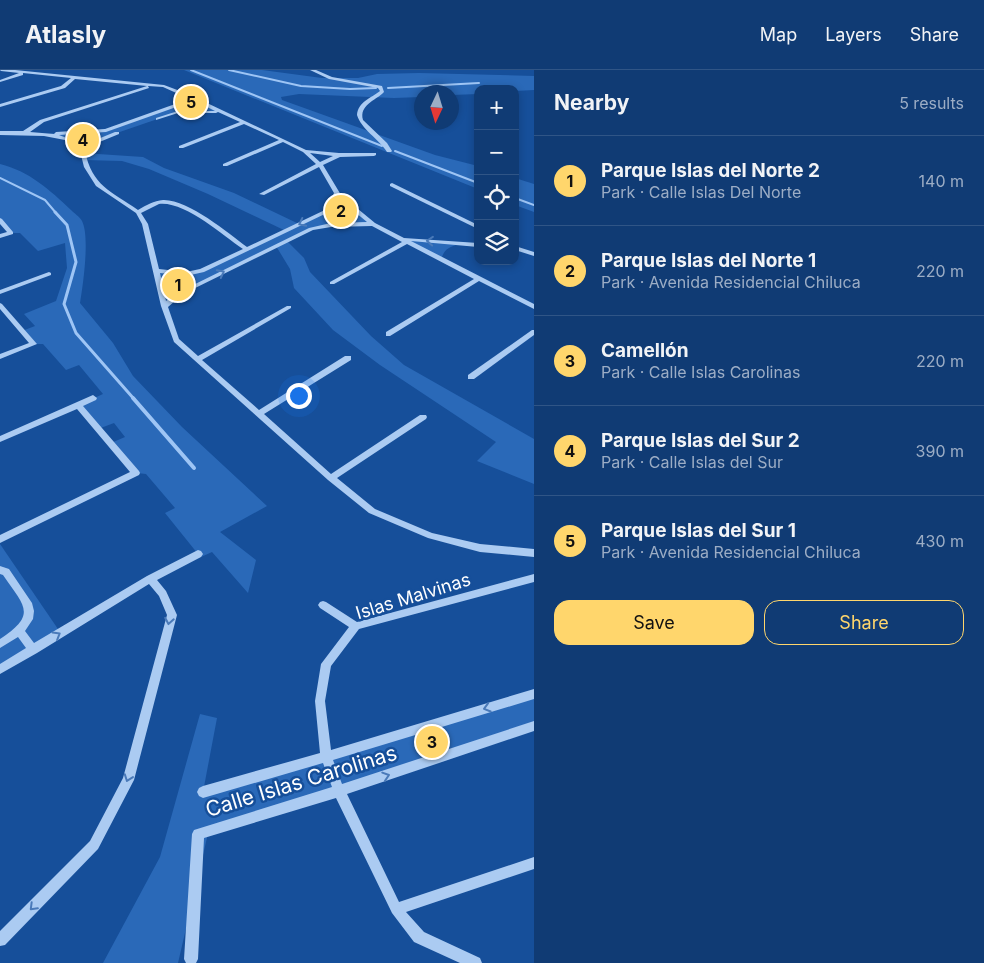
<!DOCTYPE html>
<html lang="en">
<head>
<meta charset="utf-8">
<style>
	body { margin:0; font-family:Inter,sans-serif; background:#194279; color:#f1f3f6 }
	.controls { position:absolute; right:15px; top:15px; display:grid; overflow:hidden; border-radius:10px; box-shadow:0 2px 8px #0003 }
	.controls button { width:45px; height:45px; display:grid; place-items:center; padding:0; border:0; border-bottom:1px solid #305586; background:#103b74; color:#f1f3f6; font:25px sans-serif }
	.compass { position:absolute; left:414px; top:15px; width:45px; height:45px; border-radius:50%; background:#103b74; box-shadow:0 2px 8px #0003; rotate:184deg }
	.you { position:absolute; left:298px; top:325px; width:18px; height:18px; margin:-12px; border:4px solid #fff; border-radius:50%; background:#1a73e8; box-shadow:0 0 0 8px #1a73e833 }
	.badge { display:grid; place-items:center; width:32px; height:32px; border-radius:50%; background:#ffd66c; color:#111; font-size:16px; font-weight:700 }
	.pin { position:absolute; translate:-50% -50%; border:2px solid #fff; box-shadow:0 1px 5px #0006 }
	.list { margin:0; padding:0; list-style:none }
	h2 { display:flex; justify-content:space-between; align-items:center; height:65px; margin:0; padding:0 20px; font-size:21px }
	h2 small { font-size:16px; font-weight:400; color:#9cadc5 }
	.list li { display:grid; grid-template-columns:32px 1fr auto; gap:15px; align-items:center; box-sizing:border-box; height:90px; padding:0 20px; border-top:1px solid #305586 }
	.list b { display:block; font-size:19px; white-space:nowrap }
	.list p { margin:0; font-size:16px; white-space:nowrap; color:#9cadc5 }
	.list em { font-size:16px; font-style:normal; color:#9cadc5 }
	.actions { display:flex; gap:10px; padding:15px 20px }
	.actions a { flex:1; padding:11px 0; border:1px solid #ffd66c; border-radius:15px; text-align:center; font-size:18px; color:#ffd66c }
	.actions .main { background:#ffd66c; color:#111 }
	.icon { flex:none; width:28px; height:28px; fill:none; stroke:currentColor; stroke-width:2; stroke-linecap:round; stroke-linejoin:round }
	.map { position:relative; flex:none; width:534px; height:893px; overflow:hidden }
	header { display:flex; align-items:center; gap:30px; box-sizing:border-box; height:70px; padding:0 25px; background:#103b74; border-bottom:1px solid #305586 }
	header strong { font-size:24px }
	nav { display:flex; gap:28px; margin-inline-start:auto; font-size:18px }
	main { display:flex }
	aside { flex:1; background:#103b74 }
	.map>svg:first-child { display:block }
	.green { fill:#2a69b8 }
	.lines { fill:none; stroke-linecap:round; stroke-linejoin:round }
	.stream-far2 { stroke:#9ec5f5; stroke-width:2 }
	.stream-far1 { stroke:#9ec5f5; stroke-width:3 }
	.stream { stroke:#9ec5f5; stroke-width:4 }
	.minor { fill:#abcbf2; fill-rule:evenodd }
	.oneway { stroke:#4a7ab9 }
	.labels { text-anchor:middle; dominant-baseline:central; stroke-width:5; stroke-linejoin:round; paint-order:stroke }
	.street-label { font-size:18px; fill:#fff; stroke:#164f9a }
	.near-street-label { font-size:21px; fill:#fff; stroke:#164f9a }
</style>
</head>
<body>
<header>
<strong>Atlasly</strong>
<nav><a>Map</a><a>Layers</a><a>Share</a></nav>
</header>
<main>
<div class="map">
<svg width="534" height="893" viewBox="0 0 534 893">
	<rect width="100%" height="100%" fill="#164f9a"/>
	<g class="green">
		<polygon points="184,0 262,0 322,8 358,8 377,4 419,3 534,6 534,20 515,21 515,19 478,19 478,24 452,25 452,22 422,22 421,27 394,28 299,24 281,27 282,30 435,85 478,96 478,119"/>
		<polygon points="186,25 221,42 202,40 178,42 111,65 82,81 75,73 47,64 106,60 180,34"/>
		<polygon points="83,83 143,87 164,98 234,123 299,154 329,140 337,123 373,154 331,155 311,159 287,171 304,188 310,202 371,266 404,295 534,369 534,414 477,391 496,372 380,295 333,260 294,218 290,199 276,176 181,223 164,236 156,201 186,204 202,201 286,161 208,124 149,99 122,91 84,90"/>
		<path d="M0 94C29 101 50 120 71 140 74 143 80 147 82 151 90 167 83 215 80 233L113 273 133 306 182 357 267 436 220 462 256 490 248 523 212 482 201 487 198 484 165 443 175 438 146 404 137 403 111 373 125 367 114 353 98 359 79 335 103 324 79 295 66 300 43 274H33L22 261 35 256 24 244 56 231 67 198 65 173 38 181 20 163H11L0 150Z"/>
		<polygon points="515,108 534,114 534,142 515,135"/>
		<path d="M401 169 459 174C449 177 444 179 441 190Z"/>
		<polygon points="0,474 60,562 0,599"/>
		<polygon points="534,624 534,656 209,759 178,893 103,893 160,787 200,644 217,648 203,722"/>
	</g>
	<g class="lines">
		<g class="stream-far2">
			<polyline points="191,0 382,76"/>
			<polyline points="229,0 301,16 350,19 376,18"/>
			<polyline points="388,18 479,13"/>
			<polyline points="395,81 478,113"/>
			<polyline points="0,108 45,130 56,143"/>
			<polyline points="515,128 534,135"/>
		</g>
		<polyline class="stream-far1" points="55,142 67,155 76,192 64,234 76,263 134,329"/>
		<polyline class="stream" points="133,328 194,398"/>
		<g class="minor">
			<path d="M0 0H15L164 15 188 24 306 80 339 83H376V85L374 86 340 87 323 95 341 125 375 153 404 168 478 173V177L411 171 534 234V239L479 211 390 266H386V262L474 209 407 174 334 214H330V212L402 172 372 156 331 157 313 160 183 224 168 237 179 269 198 286 287 236H291V238L202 290 259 340 345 286H351V290L264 344 331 404 420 345H426L427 347 426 349 337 408 375 439 432 463 480 474 534 479V487L480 482 428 468 369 443 328 410 174 272 161 236 142 154 136 143 96 116 84 97 80 81 74 75 65 70 44 66 0 65V61H23L40 50 147 16 75 9 65 18 0 37V34L61 16 71 8 23 3V5L0 12V10L19 3 1 1ZM148 16 163 17 183 26 178 33 105 59 56 62 54 64 30 62 44 52 149 18ZM187 27 215 41H178L156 48V50L178 43H216L218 42 240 52 179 76V78H183L244 54 279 70 223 94V96H227L283 72 303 82 316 94 259 124 264 125 319 97 334 123 327 139 247 177C228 163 188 129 163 130 154 131 146 135 138 140 111 121 92 116 85 81L97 73 119 64V62H115L93 71 83 78 77 72 59 65 106 62 182 35ZM310 83 333 86 320 92ZM338 128 367 152 331 153 309 158 179 222 166 231 160 203 186 206 204 202 331 141ZM159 134C185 131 222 165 243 179L200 199 186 202 159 199 148 154 141 143Z"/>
			<path d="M310 0H316L332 7 382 16 384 22C375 31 359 35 363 50L387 73 392 81 391 82H387C379 69 361 59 357 45 358 32 371 28 380 21L378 18 329 9Z"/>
			<polygon points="392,113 478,155 478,159 390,116 390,114"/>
			<polygon points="0,148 2,149 13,162 13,164 0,168 0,164 7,162 0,154"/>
			<polygon points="515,176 534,182 534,186 515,180"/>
			<polygon points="49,202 51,203 51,205 0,224 0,220"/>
			<polygon points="0,233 2,234 37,274 0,289 0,284 29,273 0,239"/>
			<polygon points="532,260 534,260 534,265 474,309 468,309 468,305"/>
			<polygon points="93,325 97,328 96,330 83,336 139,401 140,403 139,405 0,473 0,465 130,402 77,339 0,372 0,366"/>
			<path d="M198 480 201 481 203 484 201 487 157 510 166 521 177 545 134 710 98 779 5 875 0 876V861L90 771 123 708 167 545 159 526 149 514 37 583 0 604V594L26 578 18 567 0 578V569C38 544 24 536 3 505L0 504V496L9 499 32 533 34 541 33 549 25 561 34 573 147 506Z"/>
			<polygon points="534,504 534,512 359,559 331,596 325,631 331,680 534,619 534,629 333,690 342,714 534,651 534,661 347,724 399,832 534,787 534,799 406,842 424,862 480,888 482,893 460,893 414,872 392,843 336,728 204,768 198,889 196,893 186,893 184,889 192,764 194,760 332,717 323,693 203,728 199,726 197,722 199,718 203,716 320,683 315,631 321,594 349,557 320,538 318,535 320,532 323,531 326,532 357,552"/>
		</g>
	</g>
	<defs><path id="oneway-chevron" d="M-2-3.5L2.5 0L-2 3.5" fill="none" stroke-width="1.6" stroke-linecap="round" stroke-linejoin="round" transform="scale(1.25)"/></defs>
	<g class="oneway">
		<use href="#oneway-chevron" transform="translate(302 153) rotate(154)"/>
		<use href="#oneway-chevron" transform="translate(430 171) rotate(-175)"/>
		<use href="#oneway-chevron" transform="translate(221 203) rotate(-27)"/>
		<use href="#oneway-chevron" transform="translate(169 551) rotate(100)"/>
		<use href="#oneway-chevron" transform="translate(57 565) rotate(-31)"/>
		<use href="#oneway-chevron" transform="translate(487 638) rotate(163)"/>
		<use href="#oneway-chevron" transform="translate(386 706) rotate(-18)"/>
		<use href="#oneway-chevron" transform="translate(128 708) rotate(110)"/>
		<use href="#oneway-chevron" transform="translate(33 837) rotate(135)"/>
	</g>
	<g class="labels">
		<g class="street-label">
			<text transform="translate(413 526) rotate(-17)">Islas Malvinas</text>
		</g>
		<g class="near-street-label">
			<text transform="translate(301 711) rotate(-17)">Calle Islas Carolinas</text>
		</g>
	</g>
</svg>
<div class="controls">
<button>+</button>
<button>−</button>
<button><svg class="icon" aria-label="locate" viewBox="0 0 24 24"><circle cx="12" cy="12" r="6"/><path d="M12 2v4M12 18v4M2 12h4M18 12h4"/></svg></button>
<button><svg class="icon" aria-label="layers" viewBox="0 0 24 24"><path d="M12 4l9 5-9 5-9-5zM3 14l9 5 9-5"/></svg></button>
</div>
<svg class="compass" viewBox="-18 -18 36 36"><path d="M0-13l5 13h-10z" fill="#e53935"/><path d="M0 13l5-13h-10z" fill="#9cadc5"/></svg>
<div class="you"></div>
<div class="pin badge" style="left:178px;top:215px">1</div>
<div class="pin badge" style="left:341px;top:141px">2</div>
<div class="pin badge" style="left:432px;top:672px">3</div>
<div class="pin badge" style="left:83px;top:70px">4</div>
<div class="pin badge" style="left:191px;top:32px">5</div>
</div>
<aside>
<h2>Nearby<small>5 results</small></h2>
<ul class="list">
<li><span class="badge">1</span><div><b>Parque Islas del Norte 2</b><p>Park · Calle Islas Del Norte</p></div><em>140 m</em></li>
<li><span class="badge">2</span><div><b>Parque Islas del Norte 1</b><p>Park · Avenida Residencial Chiluca</p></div><em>220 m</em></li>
<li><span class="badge">3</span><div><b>Camellón</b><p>Park · Calle Islas Carolinas</p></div><em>220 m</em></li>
<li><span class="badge">4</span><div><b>Parque Islas del Sur 2</b><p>Park · Calle Islas del Sur</p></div><em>390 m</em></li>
<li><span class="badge">5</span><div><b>Parque Islas del Sur 1</b><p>Park · Avenida Residencial Chiluca</p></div><em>430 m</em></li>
</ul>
<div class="actions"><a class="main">Save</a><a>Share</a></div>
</aside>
</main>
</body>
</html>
